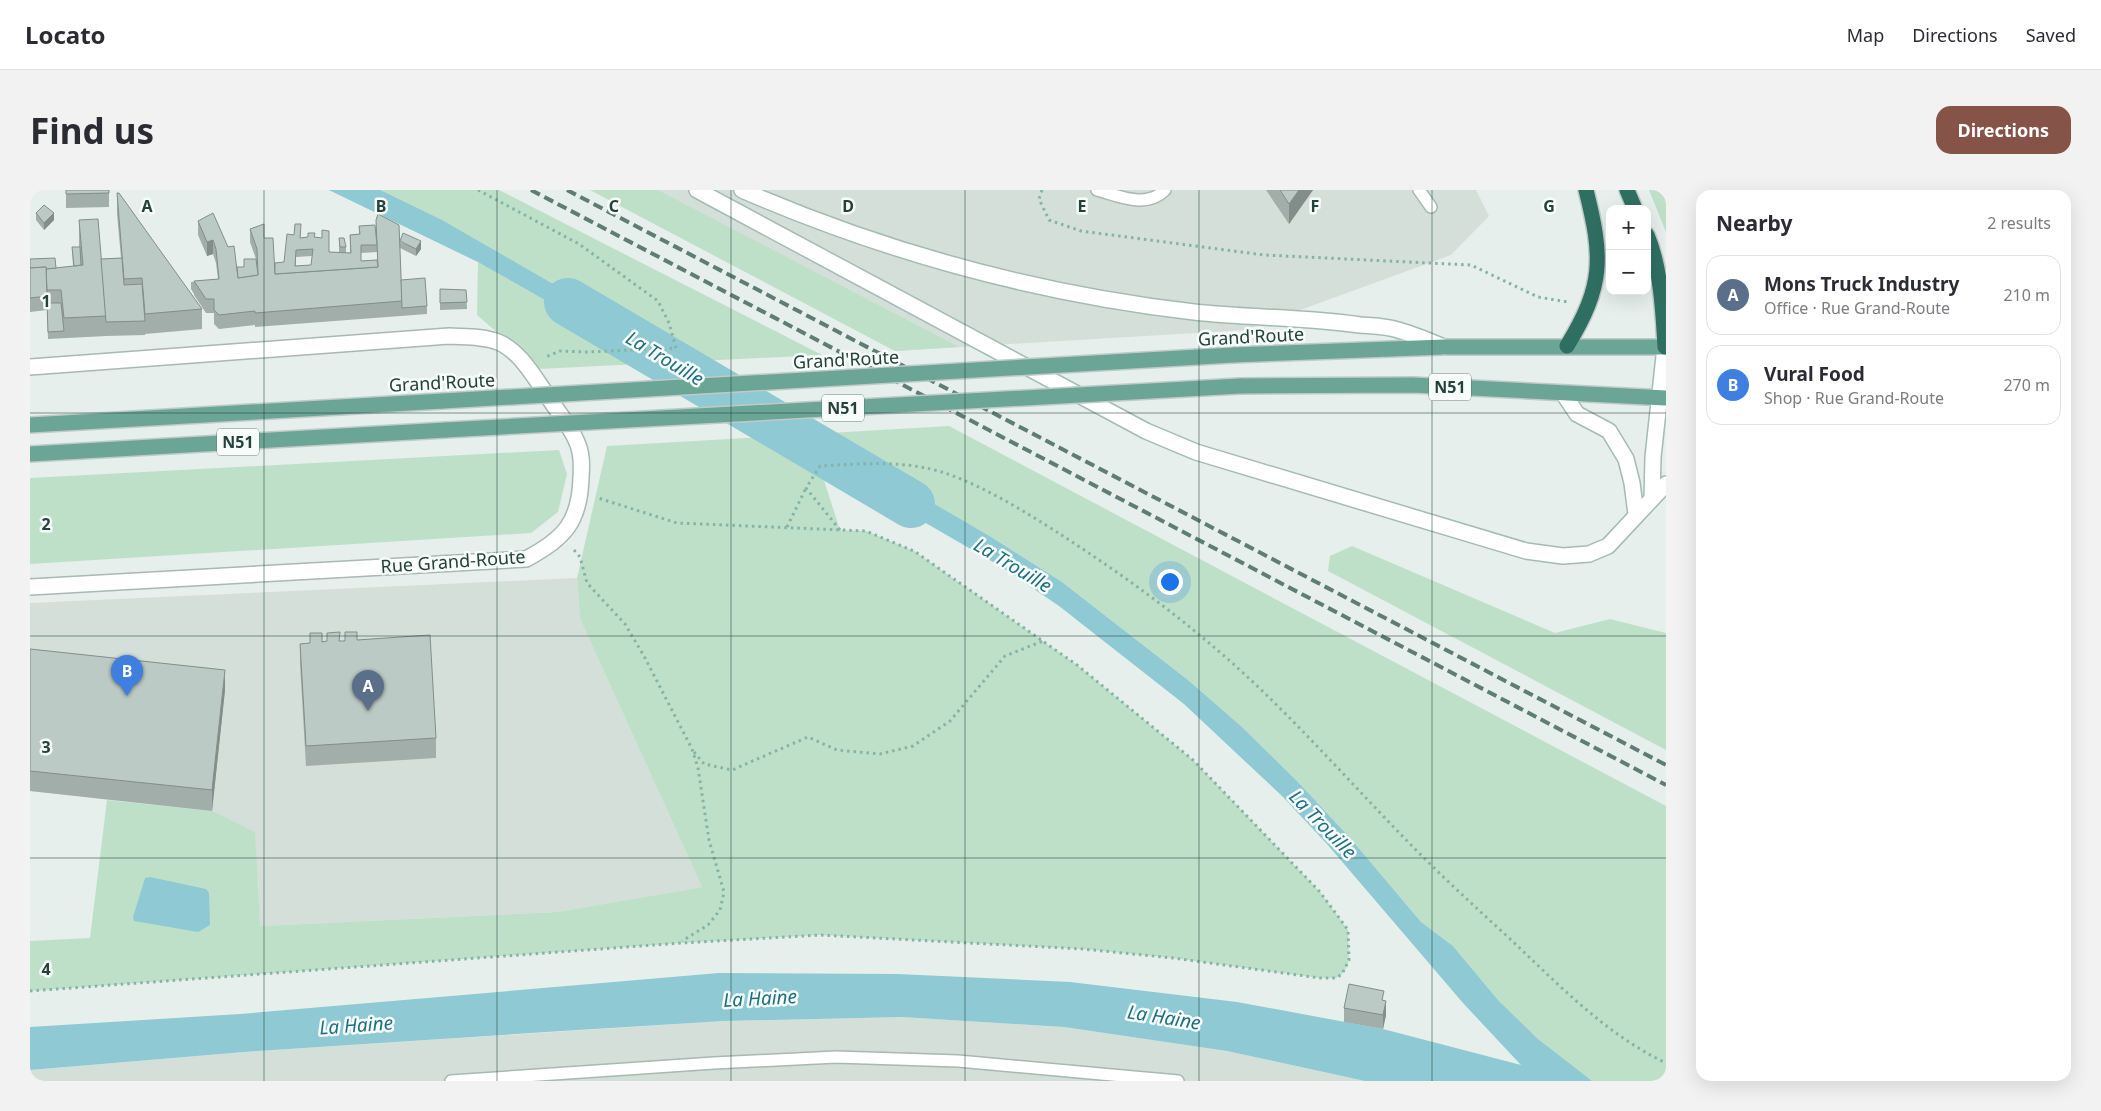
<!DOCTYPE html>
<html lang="en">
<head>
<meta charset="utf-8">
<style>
	body { margin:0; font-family:"Noto Sans",sans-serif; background:#f2f2f3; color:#2b2b33 }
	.controls { position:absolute; right:15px; top:15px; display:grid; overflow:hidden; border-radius:10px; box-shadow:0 5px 20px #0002 }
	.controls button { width:45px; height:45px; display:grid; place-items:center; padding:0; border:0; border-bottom:1px solid #e1e1e2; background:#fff; color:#2b2b33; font:25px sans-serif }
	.you { position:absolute; left:1139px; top:391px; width:18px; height:18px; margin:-12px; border:4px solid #fff; border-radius:50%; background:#1a73e8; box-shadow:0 0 0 8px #1a73e833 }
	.badge { display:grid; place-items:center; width:32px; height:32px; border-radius:50%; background:#855347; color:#fff; font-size:16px; font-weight:700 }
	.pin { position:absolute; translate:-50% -41px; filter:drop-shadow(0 1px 2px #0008) }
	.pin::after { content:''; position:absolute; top:26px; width:18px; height:15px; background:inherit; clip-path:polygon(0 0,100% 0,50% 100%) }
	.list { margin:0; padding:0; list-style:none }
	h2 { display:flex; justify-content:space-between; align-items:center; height:65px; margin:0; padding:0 20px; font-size:21px }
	h2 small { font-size:16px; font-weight:400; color:#7c7c81 }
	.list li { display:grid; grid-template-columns:32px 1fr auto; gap:15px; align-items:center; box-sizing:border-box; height:80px; margin:0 10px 10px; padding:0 10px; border:1px solid #e1e1e2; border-radius:15px }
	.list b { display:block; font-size:19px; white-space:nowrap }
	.list p { margin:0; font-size:16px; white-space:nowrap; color:#7c7c81 }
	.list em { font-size:16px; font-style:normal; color:#7c7c81 }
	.map { position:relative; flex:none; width:1636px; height:891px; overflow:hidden; border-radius:15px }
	header { display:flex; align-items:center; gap:30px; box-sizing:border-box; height:70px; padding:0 25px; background:#fff; border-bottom:1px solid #e1e1e2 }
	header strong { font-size:24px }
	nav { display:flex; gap:28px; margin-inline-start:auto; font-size:18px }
	.intro { display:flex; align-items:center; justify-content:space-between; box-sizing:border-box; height:120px; padding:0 30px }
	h1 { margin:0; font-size:35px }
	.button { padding:12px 22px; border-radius:15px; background:#855347; color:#fff; font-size:18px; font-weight:700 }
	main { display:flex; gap:30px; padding:0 30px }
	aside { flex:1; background:#fff; border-radius:15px; box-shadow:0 5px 20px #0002 }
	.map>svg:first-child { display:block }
	.built { fill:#d4dfda }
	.green { fill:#bfe0c8 }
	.water { fill:#8ec9d4 }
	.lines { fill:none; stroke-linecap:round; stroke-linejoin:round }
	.river { stroke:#8ec9d4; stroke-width:48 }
	.lane-casing { stroke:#a8b8b2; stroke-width:14 }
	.street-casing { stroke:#a8b8b2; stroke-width:18 }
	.secondary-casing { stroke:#a4bbb3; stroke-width:18 }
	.primary-casing { stroke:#c2cac8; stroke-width:18 }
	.highway-casing { stroke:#c2cac8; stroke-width:18 }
	.path { stroke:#86b3a5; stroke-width:3; stroke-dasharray:2.5 4; stroke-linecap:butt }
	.lane { stroke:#fff; stroke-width:11 }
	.street { stroke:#fff; stroke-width:15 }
	.secondary { stroke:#fff; stroke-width:15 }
	.primary { stroke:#6aa596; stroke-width:15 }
	.highway { stroke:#2f6f62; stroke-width:15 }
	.rail { stroke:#5f7d75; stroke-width:4; stroke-dasharray:10 5; stroke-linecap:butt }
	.primary-bridge-casing { stroke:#c2cac8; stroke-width:18; stroke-linecap:butt }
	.primary-bridge { stroke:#6aa596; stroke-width:15 }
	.wall { fill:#a1aea9; fill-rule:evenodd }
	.shaded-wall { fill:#838d89 }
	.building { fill:#bbcac4; stroke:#838d89; fill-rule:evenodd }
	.grid { fill:none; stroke:#24423a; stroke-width:1; stroke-opacity:0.55 }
	.labels { text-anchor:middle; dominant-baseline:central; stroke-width:5; stroke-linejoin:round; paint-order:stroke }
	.shield { fill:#f7fbf9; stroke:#637a73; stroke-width:1 }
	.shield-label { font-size:16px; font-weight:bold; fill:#24423a }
	.street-label { font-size:18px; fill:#24423a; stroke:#f7fbf9 }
	.water-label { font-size:19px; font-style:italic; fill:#1c6f80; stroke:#f7fbf9 }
	.grid-label { font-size:16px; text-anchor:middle; font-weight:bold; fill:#24423a; stroke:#f7fbf9; stroke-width:5; stroke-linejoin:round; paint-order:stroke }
</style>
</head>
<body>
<header>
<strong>Locato</strong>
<nav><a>Map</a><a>Directions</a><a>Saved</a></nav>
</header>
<div class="intro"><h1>Find us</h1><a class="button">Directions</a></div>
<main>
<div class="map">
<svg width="1636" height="891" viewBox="0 0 1636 891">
	<rect width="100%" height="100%" fill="#e6efeb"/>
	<g class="built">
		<polygon points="560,0 1446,0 1459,26 1421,65 1215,140 865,161"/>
		<polygon points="547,388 550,429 672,697 527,722 230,736 183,621 0,601 0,413"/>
		<polygon points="872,827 1034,837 1197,861 1335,891 0,891 0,880 214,862 694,831"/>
	</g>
	<g class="green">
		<polygon points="299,0 469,0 792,165 509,179 447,125 448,72"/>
		<polygon points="560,0 628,0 929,157 865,161"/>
		<polygon points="1619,0 1636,0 1636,42"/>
		<polygon points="919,236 1636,616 1636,891 1562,891 1557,889 1508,849 1468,810 1423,756 1391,732 1321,649 1269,593 1212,537 1158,490 1032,392 958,345 782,244"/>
		<polygon points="750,246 792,284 810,340 836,341 884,361 1047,475 1163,570 1290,702 1318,740 1319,770 1317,777 1312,784 1306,788 1290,788 1143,768 1053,759 790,745 651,753 0,801 0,751 60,748 77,610 183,621 225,642 230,736 527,722 672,697 550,429 547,388 577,256"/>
		<polygon points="529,260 537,284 528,322 501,343 0,374 0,288"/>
		<polygon points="1322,356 1525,443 1580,429 1636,443 1636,560 1298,381 1300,366"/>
	</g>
	<g class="water">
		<polygon points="299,0 350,0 412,30 608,143 571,148 540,124 448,72"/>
		<polygon points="844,279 958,345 1032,392 1158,490 1212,537 1269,593 1321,649 1391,732 1423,756 1468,810 1508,849 1562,891 1335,891 1197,861 1034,837 872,827 694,831 532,841 214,862 0,880 0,837 210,824 689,783 867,784 1040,792 1207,812 1353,839 1491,875 1433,813 1297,654 1252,606 1154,514 1029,416 970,376 806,281"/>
		<polygon points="120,687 176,699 179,703 180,735 168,742 104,731 103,727 115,688"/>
	</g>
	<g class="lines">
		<polyline class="river" points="538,112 881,314"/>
		<g class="lane-casing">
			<g id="lane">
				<path d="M1067 0C1089 6 1116 19 1135 0"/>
				<polyline points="1389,0 1401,17"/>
				<polyline points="421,891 684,873 806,867 928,871 1148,891"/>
			</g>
		</g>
		<g class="street-casing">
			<path id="street" d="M0 177 419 146C436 147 453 146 468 152 490 161 504 187 517 205 526 220 539 234 546 250 552 262 552 274 551 287 550 332 534 349 496 369L0 397"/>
		</g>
		<g class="secondary-casing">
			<g id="secondary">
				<polyline points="667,0 1116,241 1166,262 1496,361 1533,366 1559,364 1578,356 1636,294"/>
				<path d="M712 0C855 62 1009 104 1164 122 1219 128 1275 127 1330 135 1342 136 1356 136 1368 140 1383 144 1399 151 1414 157"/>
				<polyline points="1533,203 1547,224 1579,241 1596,269 1602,293 1606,324"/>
				<polyline points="1622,308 1623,267 1635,157"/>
			</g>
		</g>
		<g class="primary-casing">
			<g id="primary">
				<polyline points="1203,165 1414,157 1636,157"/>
				<polyline points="1210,196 1383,195 1636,208"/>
				<polyline points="0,235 413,211"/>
				<polyline points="0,264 416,240"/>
			</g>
		</g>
		<g class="highway-casing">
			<g id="highway">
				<polyline points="1597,0 1605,19"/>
				<path d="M1617 45C1631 77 1633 123 1635 157"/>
				<path d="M1537 156C1574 95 1573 68 1556 0"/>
			</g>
		</g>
		<g class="path">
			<polyline points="448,0 549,54 628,111 639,133 646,158 558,162 530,161 516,167"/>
			<polyline points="1012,0 1009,9 1019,30 1051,41 1234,65 1441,75 1508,107 1538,112"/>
			<polyline points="757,337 776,298"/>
			<path d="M810 340 776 298 790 276C826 274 861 271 896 278 938 286 994 321 1030 344 1079 376 1128 410 1173 448 1250 511 1315 588 1385 659 1415 689 1446 718 1478 747 1527 793 1575 844 1636 873"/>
			<polyline points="544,360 550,367 557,393 595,434 614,466 662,559 668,578 679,650 694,702 690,720 678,735 652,751"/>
			<polyline points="664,562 674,574 702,580 778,547 807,560 850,564 883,556 920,531 975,466 1013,451"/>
			<polyline points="0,801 651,753 790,745 1053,759 1143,768 1290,788 1306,788 1312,784 1319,770 1318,740 1290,702 1163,570 1047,475 884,361 836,341 647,333 568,308"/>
		</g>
		<use href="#lane" class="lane"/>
		<use href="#street" class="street"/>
		<use href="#secondary" class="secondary"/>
		<use href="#primary" class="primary"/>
		<use href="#highway" class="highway"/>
		<g class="rail">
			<polyline points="501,0 1636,595"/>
			<polyline points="537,0 1636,575"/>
		</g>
		<g class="primary-bridge-casing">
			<g id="primary-bridge">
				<polyline points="413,211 1203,165"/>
				<polyline points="416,240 1210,196"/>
			</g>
		</g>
		<use href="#primary-bridge" class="primary-bridge"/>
	</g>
	<g class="wall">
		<polygon points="36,0 79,0 79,17 36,18"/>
		<polygon points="1236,0 1283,0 1259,34"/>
		<polygon points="87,3 172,119 172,139 115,144 115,145 76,146 18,149 17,120 0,122 0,69 26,78 43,76 42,57 49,57 49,30 71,69 91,68 87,24"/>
		<polygon points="6,23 24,30 14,40 6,30"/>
		<path d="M168 31 207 77H214V69H226L220 52V39L234 48 245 80 254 72 264 45 271 41 270 48 285 47 299 62H309V48L316 57V63H320V45L329 44V36L346 41 370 52 391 59 386 66 370 58 371 90 397 116V124L225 137V135L189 139 184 134V123H176L164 105V104L161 99V92L188 89 186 73 183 64 177 66 168 45ZM347 62V70L331 71V63ZM282 66 281 75 266 76V67Z"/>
		<polygon points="410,99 436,100 437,119 410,120"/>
		<polygon points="327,450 406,548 406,568 276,576 270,474 270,454"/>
		<polygon points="0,459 195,500 182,621 0,601"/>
		<polygon points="1354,810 1356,825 1353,839 1314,832 1314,818"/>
	</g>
	<g class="shaded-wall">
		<polygon points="1269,0 1283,0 1259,34 1259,14"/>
		<polygon points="24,23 24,30 14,40 14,33"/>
		<polygon points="183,50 183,64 177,66 177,52"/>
		<polygon points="391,51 391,59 386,66 386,59"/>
		<polygon points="195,480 195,500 182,621 182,600"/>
		<polygon points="1356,811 1356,825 1353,839 1353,825"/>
	</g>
	<g class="building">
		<polygon points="36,0 79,0 79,3 36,4"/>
		<polygon points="1250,0 1269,0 1259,14"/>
		<polygon points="87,3 89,3 172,119 115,124 112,88 94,89"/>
		<polygon points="14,15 24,23 14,33 6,23"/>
		<polygon points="183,23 198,57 204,56 208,88 228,85 227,59 220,39 234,34 234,48 243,48 245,84 348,77 346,30 348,24 369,35 372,111 225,123 225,121 189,125 184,120 184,109 176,109 164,91 189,89 186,59 183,50 177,52 168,31"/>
		<polygon points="68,29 76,126 34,128 31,100 17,100 16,79 53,75 49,30"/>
		<path d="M265 34H271L270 48 278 47V43H285L284 47 292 48V40L299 41V62L321 63 320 45 330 44 329 36 345 35 347 55H331V71L347 70 348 77 245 84V73L254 72 257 44 264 45ZM283 59 281 75 265 76 266 60Z"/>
		<polygon points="373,43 391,51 386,59 370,51"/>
		<polygon points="309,48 314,48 316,57 310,57"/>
		<polygon points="42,57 50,57 51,75 44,76"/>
		<polygon points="25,68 26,78 16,79 16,82 16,77 0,78 0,69"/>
		<polygon points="92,68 94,95 112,94 115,131 76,132 71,69"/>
		<polygon points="214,69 226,69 228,85 208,88 207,77 214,77"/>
		<polygon points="16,77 17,106 0,108 0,78"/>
		<polygon points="395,88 397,116 372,118 371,90"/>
		<polygon points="410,99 436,100 437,112 410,113"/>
		<polygon points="17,113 31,113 34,141 18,142"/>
		<polygon points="310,442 309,451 315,451 315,442 327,442 327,450 400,445 406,548 276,556 270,454 280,453 280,443 292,443 292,452 297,451 297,443"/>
		<polygon points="0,459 195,480 182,600 0,581"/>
		<polygon points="1319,794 1354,801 1352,810 1356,811 1353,825 1314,818"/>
	</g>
	<path class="grid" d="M234 0V891M467 0V891M701 0V891M935 0V891M1169 0V891M1402 0V891M0 223H1636M0 446H1636M0 668H1636"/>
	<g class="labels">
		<g class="shield">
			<rect x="1399" y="183.5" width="42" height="27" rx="4"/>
			<rect x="792" y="204.5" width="42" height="27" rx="4"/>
			<rect x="187" y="238.5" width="42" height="27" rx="4"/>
		</g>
		<g class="shield-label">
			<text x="1420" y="197">N51</text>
			<text x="813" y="218">N51</text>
			<text x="208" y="252">N51</text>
		</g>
		<g class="street-label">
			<text transform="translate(1221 146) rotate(-3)">Grand'Route</text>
			<text transform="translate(816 169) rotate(-3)">Grand'Route</text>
			<text transform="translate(412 192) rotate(-3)">Grand'Route</text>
			<text transform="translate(423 371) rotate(-4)">Rue Grand-Route</text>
		</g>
		<g class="water-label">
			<text transform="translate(635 168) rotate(31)">La Trouille</text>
			<text transform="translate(983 375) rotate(31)">La Trouille</text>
			<text transform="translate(1293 634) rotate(46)">La Trouille</text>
			<text transform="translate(730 808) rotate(-3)">La Haine</text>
			<text transform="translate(1134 827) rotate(9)">La Haine</text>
			<text transform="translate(326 835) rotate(-4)">La Haine</text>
		</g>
	</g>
	<g class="grid-label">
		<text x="117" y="22">A</text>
		<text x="351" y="22">B</text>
		<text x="584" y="22">C</text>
		<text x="818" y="22">D</text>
		<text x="1052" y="22">E</text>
		<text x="1285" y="22">F</text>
		<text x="1519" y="22">G</text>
		<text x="16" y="117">1</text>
		<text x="16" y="340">2</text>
		<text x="16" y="563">3</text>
		<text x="16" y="785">4</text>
	</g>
</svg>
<div class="controls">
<button>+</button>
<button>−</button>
</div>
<div class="you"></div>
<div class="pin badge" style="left:338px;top:521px;background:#5c6f8a">A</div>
<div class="pin badge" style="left:97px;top:506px;background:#3f7fe0">B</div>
</div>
<aside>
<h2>Nearby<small>2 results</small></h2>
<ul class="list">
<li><span class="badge" style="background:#5c6f8a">A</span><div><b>Mons Truck Industry</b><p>Office · Rue Grand-Route</p></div><em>210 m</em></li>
<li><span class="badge" style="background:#3f7fe0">B</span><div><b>Vural Food</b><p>Shop · Rue Grand-Route</p></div><em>270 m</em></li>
</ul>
</aside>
</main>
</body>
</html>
